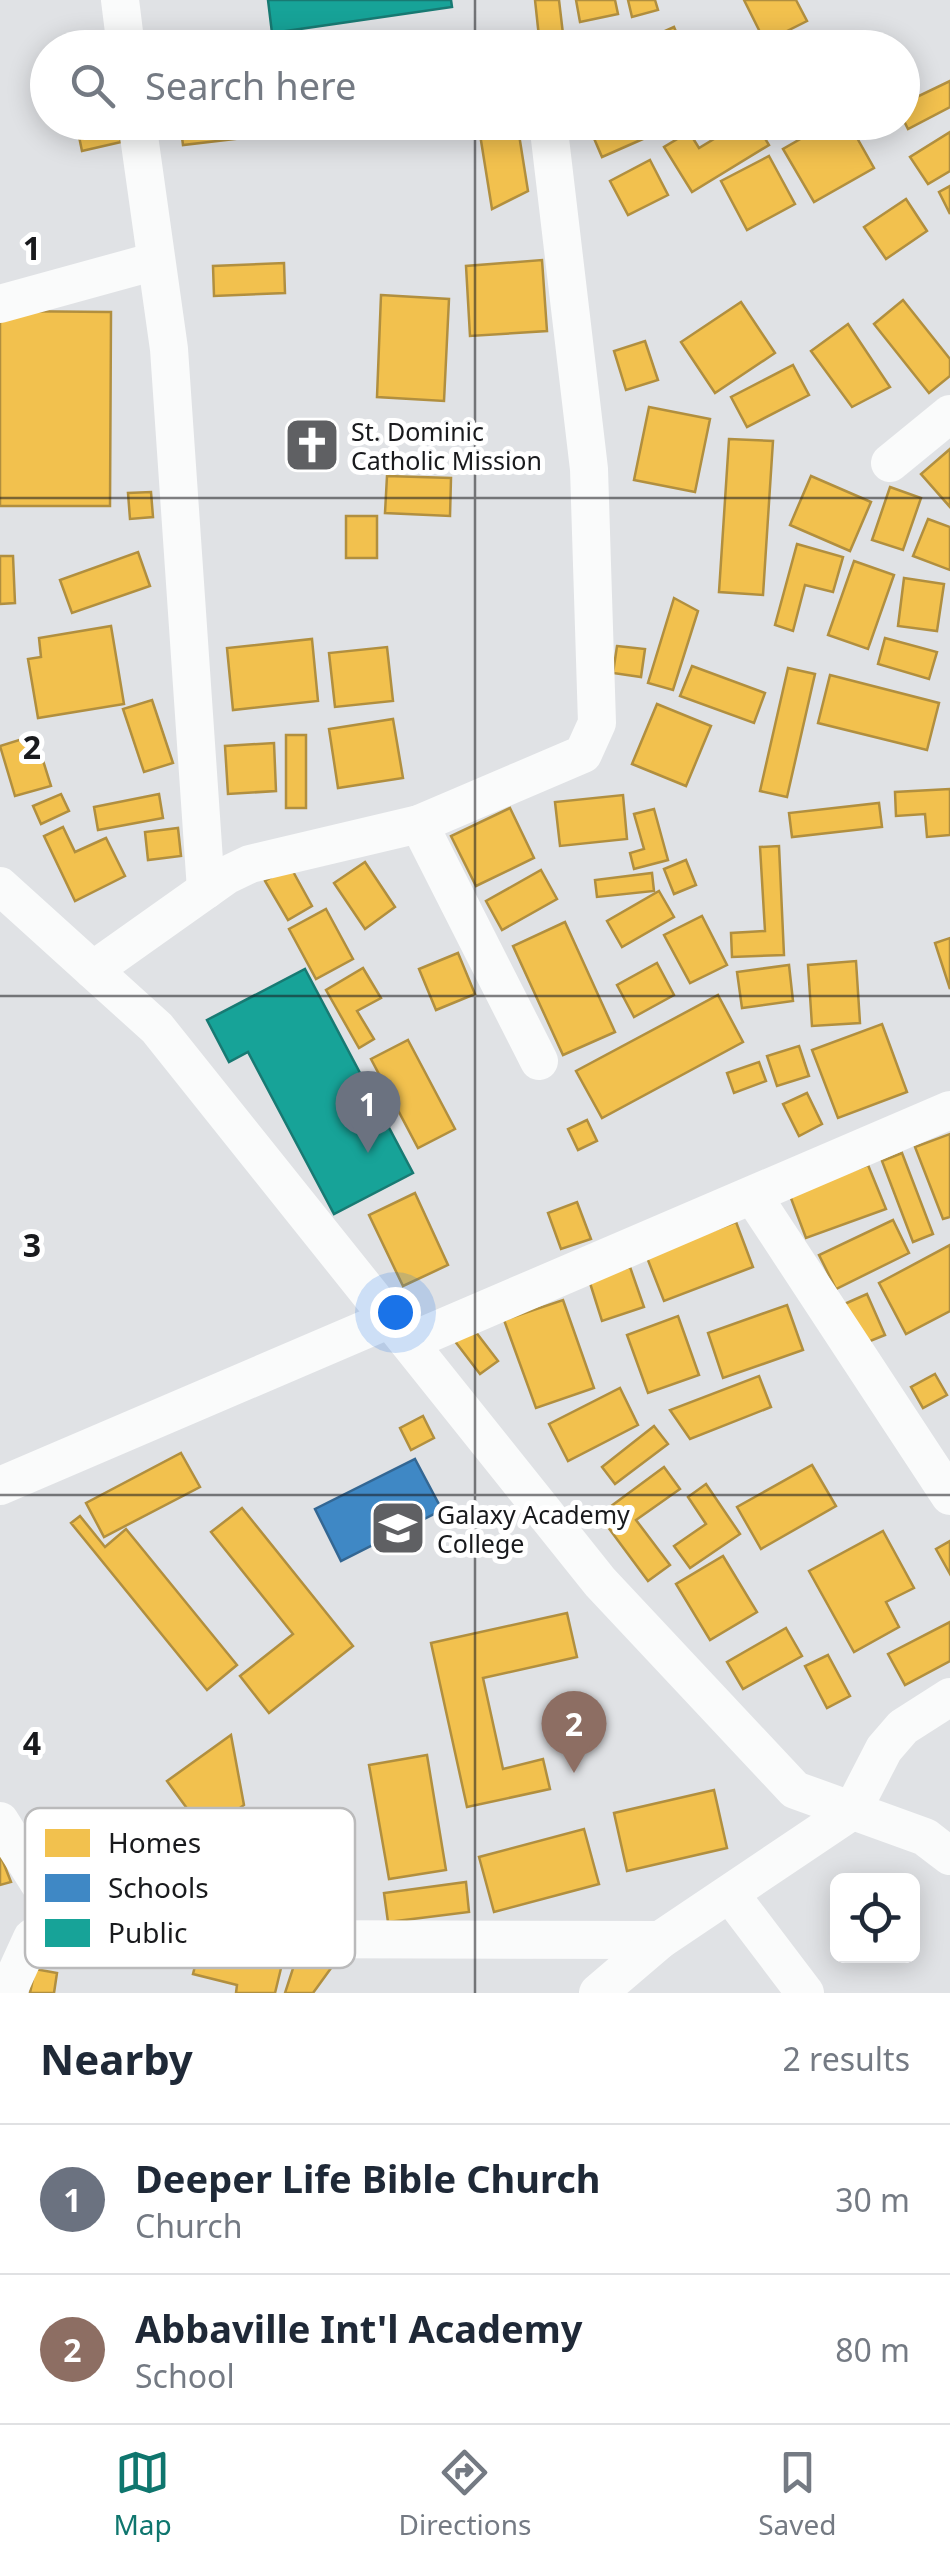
<!DOCTYPE html>
<html lang="en">
<head>
<meta charset="utf-8">
<style>
	body { margin:0; font-family:"Noto Sans",sans-serif; background:#f2f2f3; color:#1f2937 }
	.controls { position:absolute; right:30px; bottom:30px; display:grid; overflow:hidden; border-radius:15px; box-shadow:0 5px 25px #0003 }
	.controls button { width:90px; height:90px; display:grid; place-items:center; padding:0; border:0; border-bottom:2px solid #e0e1e3; background:#fff; color:#1f2937; font:50px sans-serif }
	.you { position:absolute; left:395px; top:1312px; width:35px; height:35px; margin:-25px; border:8px solid #fff; border-radius:50%; background:#1a73e8; box-shadow:0 0 0 15px #1a73e833 }
	.badge { display:grid; place-items:center; width:65px; height:65px; border-radius:50%; background:#0f766e; color:#fff; font-size:32px; font-weight:700 }
	.pin { position:absolute; translate:-50% -82px; filter:drop-shadow(0 2px 5px #0008) }
	.pin::after { content:''; position:absolute; top:52px; width:35px; height:30px; background:inherit; clip-path:polygon(0 0,100% 0,50% 100%) }
	.list { margin:0; padding:0; list-style:none }
	h2 { display:flex; justify-content:space-between; align-items:center; height:130px; margin:0; padding:0 40px; font-size:42px }
	h2 small { font-size:32px; font-weight:400; color:#747a83 }
	.list li { display:grid; grid-template-columns:65px 1fr auto; gap:30px; align-items:center; box-sizing:border-box; height:150px; padding:0 40px; border-top:2px solid #e0e1e3 }
	.list b { display:block; font-size:38px; white-space:nowrap }
	.list p { margin:0; font-size:32px; white-space:nowrap; color:#747a83 }
	.list em { font-size:32px; font-style:normal; color:#747a83 }
	.icon { flex:none; width:55px; height:55px; fill:none; stroke:currentColor; stroke-width:2; stroke-linecap:round; stroke-linejoin:round }
	.map { position:relative; flex:none; width:950px; height:1993px; overflow:hidden }
	.search { position:absolute; background:#fff; box-shadow:0 5px 25px #0003; left:30px; right:30px; top:30px; height:110px; display:flex; align-items:center; gap:25px; box-sizing:border-box; padding:0 35px; border-radius:55px; color:#747a83; font-size:38px }
	.sheet { height:430px; background:#fff }
	nav { display:flex; justify-content:space-around; align-items:center; box-sizing:border-box; height:140px; border-top:2px solid #e0e1e3; background:#fff; font-size:28px; color:#747a83 }
	nav a { display:grid; justify-items:center; gap:5px }
	nav .on { color:#0f766e }
	.map>svg:first-child { display:block }
	.homes { fill:#f2c14e; stroke:#b18f3f; stroke-width:2.5 }
	.schools { fill:#3f88c5; stroke:#346793; stroke-width:2.5 }
	.public { fill:#17a398; stroke:#187a73; stroke-width:2.5 }
	.lines { fill:none; stroke-linecap:round; stroke-linejoin:round }
	.minor { stroke:#fafbfb; stroke-width:38 }
	.grid { fill:none; stroke:#191a1d; stroke-width:2.5; stroke-opacity:0.55 }
	.labels { text-anchor:middle; dominant-baseline:central; stroke-width:10; stroke-linejoin:round; paint-order:stroke }
	.poi-label { font-size:25px; fill:#191a1d; stroke:#fff; text-anchor:start }
	.key { fill:#fff; stroke:#bababb; stroke-width:2.5 }
	.key-label { font-size:28px; fill:#191a1d }
	.grid-label { font-size:32px; text-anchor:middle; font-weight:bold; fill:#191a1d; stroke:#fff; stroke-width:10; stroke-linejoin:round; paint-order:stroke }
</style>
</head>
<body>
<div class="map">
<svg width="950" height="1993" viewBox="0 0 950 1993">
	<rect width="100%" height="100%" fill="#e0e2e5"/>
	<g class="homes">
		<polygon points="535,0 559,0 563,34 539,37"/>
		<polygon points="576,0 615,0 618,14 580,22"/>
		<polygon points="628,0 655,0 658,10 632,17"/>
		<polygon points="744,0 796,0 807,21 765,42"/>
		<polygon points="674,27 683,48 632,48 631,46"/>
		<polygon points="950,81 950,107 908,129 902,117 902,104"/>
		<polygon points="76,122 117,122 121,142 82,151"/>
		<polygon points="180,122 312,122 313,130 183,145"/>
		<polygon points="478,122 517,122 528,191 492,209"/>
		<polygon points="587,122 646,122 652,135 602,157"/>
		<polygon points="742,122 755,122 769,145 692,192 664,147 689,132 699,148"/>
		<polygon points="773,122 804,122 781,135"/>
		<polygon points="830,122 848,122 874,168 814,202 783,149"/>
		<polygon points="950,132 950,171 928,184 910,157"/>
		<polygon points="769,156 795,204 747,230 721,181"/>
		<polygon points="650,160 668,195 628,215 610,181"/>
		<polygon points="950,186 950,214 939,192"/>
		<polygon points="906,199 927,231 886,259 864,227"/>
		<polygon points="542,260 547,331 470,336 466,266"/>
		<polygon points="284,263 285,293 214,296 213,266"/>
		<polygon points="381,295 449,299 444,401 377,397"/>
		<polygon points="903,300 950,359 950,376 929,393 874,324"/>
		<polygon points="741,302 775,353 715,393 681,342"/>
		<polygon points="0,311 111,312 110,506 0,506"/>
		<polygon points="848,324 890,387 852,407 811,351"/>
		<polygon points="645,341 658,380 626,390 614,351"/>
		<polygon points="793,365 809,395 747,427 731,397"/>
		<polygon points="649,407 710,419 695,492 634,480"/>
		<polygon points="729,439 773,441 763,595 719,592"/>
		<polygon points="950,449 950,507 921,474"/>
		<polygon points="387,476 451,478 450,516 385,513"/>
		<polygon points="811,476 871,502 850,551 790,525"/>
		<polygon points="890,487 921,498 903,550 872,540"/>
		<polygon points="151,492 153,517 130,519 128,493"/>
		<rect x="346" y="516" width="31" height="42"/>
		<polygon points="928,519 950,527 950,570 913,556"/>
		<polygon points="797,544 843,557 833,592 805,585 793,631 775,625"/>
		<polygon points="138,552 150,586 72,613 60,580"/>
		<polygon points="0,556 13,556 15,603 0,604"/>
		<polygon points="854,561 894,575 868,649 828,635"/>
		<polygon points="904,578 944,584 937,631 898,626"/>
		<polygon points="674,598 698,611 673,690 648,683"/>
		<polygon points="111,626 124,704 38,718 28,659 41,657 39,638"/>
		<polygon points="885,638 937,652 929,679 878,664"/>
		<polygon points="312,639 318,701 233,710 227,648"/>
		<polygon points="617,646 645,649 641,677 613,673"/>
		<polygon points="387,647 393,701 335,707 329,653"/>
		<polygon points="692,666 765,693 754,723 680,696"/>
		<polygon points="788,668 815,674 787,797 760,791"/>
		<polygon points="830,675 939,703 927,750 818,723"/>
		<polygon points="152,700 173,763 144,772 123,709"/>
		<polygon points="657,704 711,726 686,786 632,764"/>
		<polygon points="393,719 403,778 338,788 329,729"/>
		<polygon points="35,735 51,786 15,796 0,746"/>
		<rect x="286" y="735" width="20" height="73"/>
		<polygon points="274,743 276,791 228,794 225,746"/>
		<polygon points="950,789 950,835 927,837 925,814 896,816 895,792"/>
		<polygon points="61,794 69,811 41,824 33,806"/>
		<polygon points="159,794 163,818 98,830 94,807"/>
		<polygon points="623,795 627,839 560,846 555,802"/>
		<polygon points="879,803 882,827 792,837 789,813"/>
		<polygon points="510,808 534,858 476,886 451,836"/>
		<polygon points="654,809 668,860 634,869 630,853 644,849 634,814"/>
		<polygon points="63,827 75,852 106,838 125,876 75,901 44,836"/>
		<polygon points="178,828 181,856 148,860 145,832"/>
		<polygon points="779,846 784,955 732,957 731,933 765,931 760,847"/>
		<polygon points="686,860 696,885 674,894 664,869"/>
		<polygon points="365,862 395,907 365,929 334,883"/>
		<polygon points="290,866 312,906 288,920 265,881"/>
		<polygon points="541,870 557,899 502,930 486,901"/>
		<polygon points="652,873 654,891 597,897 595,880"/>
		<polygon points="659,891 674,917 622,947 607,921"/>
		<polygon points="326,909 353,959 316,979 289,929"/>
		<polygon points="702,916 727,965 690,983 664,935"/>
		<polygon points="565,922 615,1032 563,1055 513,946"/>
		<polygon points="950,938 950,989 935,943"/>
		<polygon points="458,953 475,994 436,1010 419,969"/>
		<polygon points="856,961 860,1023 812,1026 808,965"/>
		<polygon points="657,963 674,995 634,1017 617,985"/>
		<polygon points="789,965 793,1001 742,1008 737,972"/>
		<polygon points="363,968 381,998 357,1011 374,1039 359,1048 326,990"/>
		<polygon points="718,995 743,1042 602,1118 576,1071"/>
		<polygon points="882,1024 907,1092 838,1118 812,1050"/>
		<polygon points="408,1040 455,1129 418,1148 371,1059"/>
		<polygon points="799,1046 809,1076 777,1086 767,1056"/>
		<polygon points="759,1062 766,1081 734,1093 727,1073"/>
		<polygon points="807,1093 822,1124 799,1136 783,1104"/>
		<polygon points="587,1120 597,1141 578,1150 568,1129"/>
		<polygon points="950,1134 950,1217 943,1219 915,1147"/>
		<polygon points="902,1153 933,1234 913,1242 882,1161"/>
		<polygon points="868,1165 886,1209 806,1238 789,1193"/>
		<polygon points="415,1193 448,1265 403,1286 369,1215"/>
		<polygon points="577,1202 591,1239 561,1249 548,1213"/>
		<polygon points="893,1220 909,1253 836,1289 819,1255"/>
		<polygon points="736,1222 753,1267 664,1301 646,1255"/>
		<polygon points="950,1245 950,1311 906,1334 879,1283"/>
		<polygon points="630,1267 644,1307 602,1321 589,1280"/>
		<polygon points="867,1294 885,1335 858,1346 840,1306"/>
		<polygon points="563,1300 594,1388 536,1408 504,1320"/>
		<polygon points="787,1305 803,1350 723,1378 708,1333"/>
		<polygon points="678,1316 699,1375 648,1393 627,1335"/>
		<polygon points="472,1327 498,1361 480,1374 454,1340"/>
		<polygon points="935,1374 947,1395 923,1408 911,1387"/>
		<polygon points="759,1376 771,1407 690,1439 670,1410"/>
		<polygon points="620,1388 638,1425 568,1461 549,1424"/>
		<polygon points="423,1416 434,1438 411,1450 400,1428"/>
		<polygon points="654,1426 668,1444 615,1484 602,1467"/>
		<polygon points="181,1453 200,1487 104,1537 86,1503"/>
		<polygon points="812,1465 836,1506 761,1549 737,1507"/>
		<polygon points="664,1467 680,1489 636,1520 670,1565 648,1581 599,1515"/>
		<polygon points="706,1484 740,1534 690,1568 674,1546 706,1524 688,1497"/>
		<polygon points="242,1508 353,1646 269,1713 240,1676 293,1634 211,1532"/>
		<polygon points="80,1516 105,1547 126,1529 237,1665 207,1690 71,1523"/>
		<polygon points="883,1531 914,1588 886,1602 899,1627 854,1652 809,1571"/>
		<polygon points="950,1541 950,1574 936,1549"/>
		<polygon points="723,1556 757,1612 710,1640 676,1584"/>
		<polygon points="567,1613 577,1657 483,1678 503,1769 543,1759 550,1789 467,1807 431,1643"/>
		<polygon points="950,1622 950,1661 905,1685 888,1654"/>
		<polygon points="786,1628 802,1656 743,1689 727,1662"/>
		<polygon points="828,1655 850,1696 827,1708 805,1666"/>
		<polygon points="231,1735 244,1805 205,1833 167,1781"/>
		<polygon points="427,1755 446,1870 389,1879 369,1765"/>
		<polygon points="714,1790 727,1848 627,1871 614,1813"/>
		<polygon points="584,1829 599,1884 494,1912 479,1857"/>
		<polygon points="0,1854 11,1882 0,1885"/>
		<polygon points="466,1882 469,1912 388,1922 384,1893"/>
		<polygon points="189,1934 237,1956 244,1957 245,1951 283,1960 275,1993 236,1993 237,1985 193,1974 195,1966 183,1962"/>
		<polygon points="297,1956 318,1963 323,1956 334,1964 313,1993 285,1993"/>
		<polygon points="35,1969 57,1973 54,1993 30,1993"/>
	</g>
	<polygon class="schools" points="415,1459 442,1510 341,1561 315,1509"/>
	<g class="public">
		<polygon points="268,0 451,0 452,7 272,33"/>
		<polygon points="305,969 413,1173 334,1214 248,1052 229,1062 207,1020"/>
	</g>
	<g class="lines">
		<g class="minor">
			<polyline points="120,0 126,48"/>
			<polyline points="137,122 169,349 206,890"/>
			<polyline points="0,304 156,261"/>
			<polyline points="890,463 950,414"/>
			<polyline points="419,824 539,1061"/>
			<polyline points="0,886 157,1028 600,1582 795,1790 925,1837 950,1856"/>
			<polyline points="93,970 227,875 250,864 419,824 583,754 597,723 589,469 548,122"/>
			<polyline points="753,1196 950,1496"/>
			<polyline points="409,1342 950,1110"/>
			<polyline points="0,1486 390,1319"/>
			<polyline points="0,1821 61,1918"/>
			<polyline points="730,1894 805,1993"/>
			<polyline points="7,1993 32,1938 61,1918 106,1911 249,1939 660,1940"/>
			<polyline points="598,1993 660,1940 852,1811 884,1749 903,1727 950,1697"/>
		</g>
	</g>
	<path class="grid" d="M475 0V48M475 122V1993M0 498H950M0 996H950M0 1495H950"/>
	<defs>
		<g id="church-square" transform="scale(2.875)"><rect x="-9" y="-9" width="18" height="18" rx="4" fill="#5f6063" stroke="#fff"/><path d="M-1.2-6h2.4v3.5h3.3v2.4h-3.3V6h-2.4V-.1h-3.3v-2.4h3.3Z" fill="#fff"/></g>
		<g id="school-square" transform="scale(2.875)"><rect x="-9" y="-9" width="18" height="18" rx="4" fill="#5f6063" stroke="#fff"/><path d="M0-5L7-2L0 1L-7-2ZM-4 1L0 2.5L4 1V4Q0 6-4 4Z" fill="#fff"/></g>
	</defs>
	<g fill-rule="evenodd">
		<use href="#church-square" x="312" y="445"/>
		<use href="#school-square" x="398" y="1528"/>
	</g>
	<g class="labels">
		<g class="poi-label">
			<text x="351" y="431">St. Dominic<tspan x="351" dy="29">Catholic Mission</tspan></text>
			<text x="437" y="1514">Galaxy Academy<tspan x="437" dy="29">College</tspan></text>
		</g>
	</g>
	<rect x="25" y="1808" width="330" height="160" rx="15" class="key"/>
	<rect x="45" y="1829" width="45" height="28" fill="#f2c14e"/>
	<rect x="45" y="1874" width="45" height="28" fill="#3f88c5"/>
	<rect x="45" y="1919" width="45" height="28" fill="#17a398"/>
	<g class="key-label">
		<text x="108" y="1853">Homes</text>
		<text x="108" y="1898">Schools</text>
		<text x="108" y="1943">Public</text>
	</g>
	<g class="grid-label">
		<text x="32" y="260">1</text>
		<text x="32" y="759">2</text>
		<text x="32" y="1257">3</text>
		<text x="32" y="1755">4</text>
	</g>
</svg>
<div class="controls">
<button><svg class="icon" aria-label="locate" viewBox="0 0 24 24"><circle cx="12" cy="12" r="6"/><path d="M12 2v4M12 18v4M2 12h4M18 12h4"/></svg></button>
</div>
<div class="you"></div>
<div class="pin badge" style="left:368px;top:1153px;background:#6b7280">1</div>
<div class="pin badge" style="left:574px;top:1773px;background:#8d6e63">2</div>
<div class="search"><svg class="icon" aria-label="search" viewBox="0 0 24 24"><circle cx="10" cy="10" r="6"/><path d="M15 15l6 6"/></svg>Search here</div>
</div>
<section class="sheet">
<h2>Nearby<small>2 results</small></h2>
<ul class="list">
<li><span class="badge" style="background:#6b7280">1</span><div><b>Deeper Life Bible Church</b><p>Church</p></div><em>30 m</em></li>
<li><span class="badge" style="background:#8d6e63">2</span><div><b>Abbaville Int'l Academy</b><p>School</p></div><em>80 m</em></li>
</ul>
</section>
<nav>
<a class="on"><svg class="icon" aria-label="map" viewBox="0 0 24 24"><path d="M3 6l6-2 6 2 6-2v14l-6 2-6-2-6 2zM9 4v14M15 6v14"/></svg>Map</a>
<a><svg class="icon" aria-label="directions" viewBox="0 0 24 24"><path d="M12 3l9 9-9 9-9-9zM9 14v-3h6M13 9l2 2-2 2"/></svg>Directions</a>
<a><svg class="icon" aria-label="saved" viewBox="0 0 24 24"><path d="M7 4h10v16l-5-4-5 4z"/></svg>Saved</a>
</nav>
</body>
</html>
